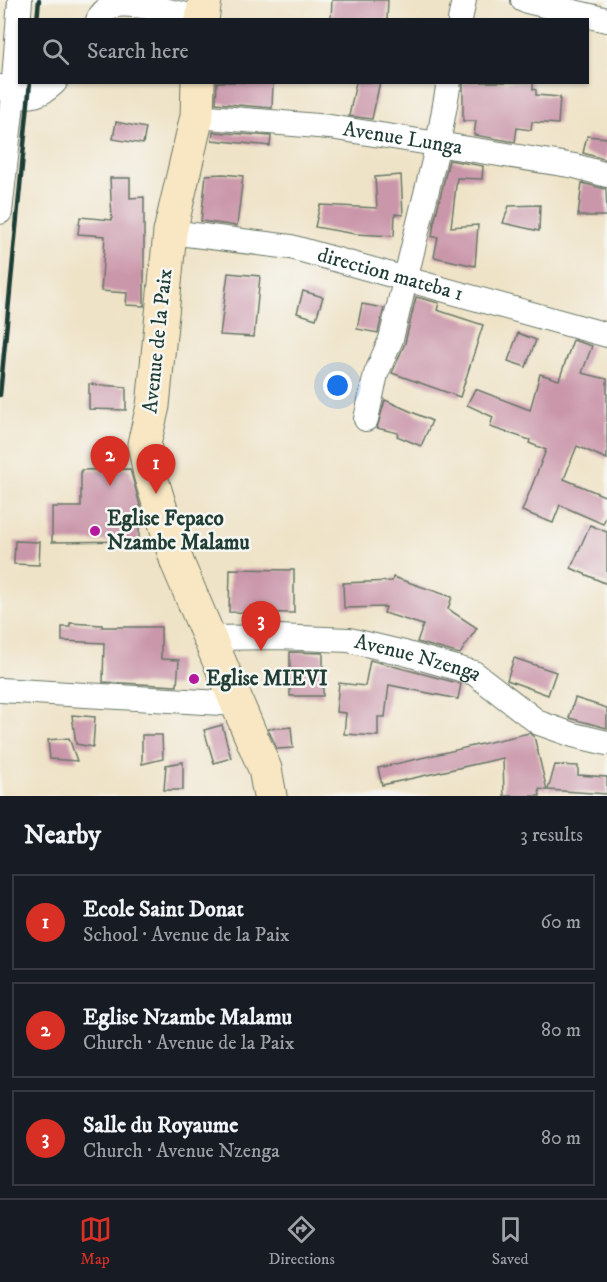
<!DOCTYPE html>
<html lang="en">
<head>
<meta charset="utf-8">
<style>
	body { margin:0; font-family:"IM FELL DW Pica",serif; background:#242831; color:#f1f3f6 }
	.you { position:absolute; left:338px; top:386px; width:21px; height:21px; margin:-15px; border:4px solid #fff; border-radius:50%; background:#1a73e8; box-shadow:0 0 0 9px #1a73e833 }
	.badge { display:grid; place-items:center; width:39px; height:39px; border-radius:50%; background:#d93025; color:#fff; font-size:20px; font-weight:700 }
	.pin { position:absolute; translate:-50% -50px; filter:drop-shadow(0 2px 3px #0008) }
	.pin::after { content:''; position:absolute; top:32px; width:21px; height:18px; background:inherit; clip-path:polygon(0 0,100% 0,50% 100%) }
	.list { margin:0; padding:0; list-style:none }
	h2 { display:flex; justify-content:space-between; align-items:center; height:78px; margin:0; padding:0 24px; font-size:26px }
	h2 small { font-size:20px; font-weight:400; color:#9ea1a6 }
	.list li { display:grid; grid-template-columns:39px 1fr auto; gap:18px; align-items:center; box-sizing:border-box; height:96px; margin:0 12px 12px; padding:0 12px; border:2px solid #363941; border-radius:0px }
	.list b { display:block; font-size:22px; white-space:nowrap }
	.list p { margin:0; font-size:20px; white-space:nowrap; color:#9ea1a6 }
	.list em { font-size:20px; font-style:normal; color:#9ea1a6 }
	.icon { flex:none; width:33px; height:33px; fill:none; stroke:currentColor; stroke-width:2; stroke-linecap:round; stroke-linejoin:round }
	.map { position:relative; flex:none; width:607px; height:796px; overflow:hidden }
	.search { position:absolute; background:#171b24; box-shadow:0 2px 4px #0004; left:18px; right:18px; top:18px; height:66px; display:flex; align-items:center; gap:15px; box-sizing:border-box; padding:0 21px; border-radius:0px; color:#9ea1a6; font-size:22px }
	.sheet { height:402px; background:#171b24 }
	nav { display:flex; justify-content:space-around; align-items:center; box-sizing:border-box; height:84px; border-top:2px solid #363941; background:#171b24; font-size:16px; color:#9ea1a6 }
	nav a { display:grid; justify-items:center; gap:3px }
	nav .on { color:#d93025 }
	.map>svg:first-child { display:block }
	.building { fill:#ca97aa }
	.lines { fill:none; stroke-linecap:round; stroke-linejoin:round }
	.street-casing { stroke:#687767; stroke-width:26 }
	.secondary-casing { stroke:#687767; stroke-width:35 }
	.street { stroke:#fff; stroke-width:24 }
	.secondary { stroke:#f9e7c3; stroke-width:33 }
	.rail { stroke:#1f3d34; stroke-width:4.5 }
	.poi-dot { fill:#b5179e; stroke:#f6f6f2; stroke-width:2 }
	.labels { text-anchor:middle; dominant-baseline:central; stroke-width:5; stroke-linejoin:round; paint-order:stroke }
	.street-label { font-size:21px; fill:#1f3d34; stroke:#f6f6f2 }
	.poi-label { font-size:21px; font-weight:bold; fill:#1f3d34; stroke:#f6f6f2; text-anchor:start }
</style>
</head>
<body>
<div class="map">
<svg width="607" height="796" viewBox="0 0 607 796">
	<rect width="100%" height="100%" fill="#f6f6f2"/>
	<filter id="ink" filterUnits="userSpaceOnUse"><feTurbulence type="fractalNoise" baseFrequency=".0167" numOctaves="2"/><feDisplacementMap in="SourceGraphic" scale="12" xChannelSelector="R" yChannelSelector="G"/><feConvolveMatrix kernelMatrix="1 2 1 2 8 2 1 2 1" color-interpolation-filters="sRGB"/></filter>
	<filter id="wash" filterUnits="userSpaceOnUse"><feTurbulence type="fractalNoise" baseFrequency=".008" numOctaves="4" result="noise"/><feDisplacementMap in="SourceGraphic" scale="24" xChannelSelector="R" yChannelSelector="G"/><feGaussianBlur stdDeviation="1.35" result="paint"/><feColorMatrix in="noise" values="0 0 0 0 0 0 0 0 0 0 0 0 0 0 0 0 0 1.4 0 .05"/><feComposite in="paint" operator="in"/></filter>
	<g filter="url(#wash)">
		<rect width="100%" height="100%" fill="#efe3c7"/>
		<g id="blocks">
			<g class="building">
				<polygon points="332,0 388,0 387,20 331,20"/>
				<polygon points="217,82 273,82 272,108 216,103"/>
				<polygon points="356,82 380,82 372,119 349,116"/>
				<polygon points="463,82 533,82 533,89 536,90 536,95 560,97 558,124 532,122 531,130 517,128 515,142 474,135 476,121 463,121"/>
				<polygon points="116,122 146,128 143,144 113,139"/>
				<polygon points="213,132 271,136 270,146 212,140"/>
				<polygon points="587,136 607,138 607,160 583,153"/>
				<polygon points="449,160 483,166 482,179 457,178 451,227 478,225 475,266 434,257 438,237 432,237 434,223"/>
				<polygon points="223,174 243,176 237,226 201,221 206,175"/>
				<polygon points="401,175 403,215 395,214 394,236 355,234 315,227 320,205 377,208 375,177"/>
				<polygon points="110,178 130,178 130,198 144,197 144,306 126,305 127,293 101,291 105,236 78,234 80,217 112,220"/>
				<polygon points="582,183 606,189 607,216 578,216"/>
				<polygon points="540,205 539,231 503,223 509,206"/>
				<polygon points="228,273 260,276 254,337 220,335"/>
				<polygon points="303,291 323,297 316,319 297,313"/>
				<polygon points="416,297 439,303 437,310 483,325 460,397 392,373 405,343"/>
				<polygon points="362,304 384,308 378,333 357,329"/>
				<polygon points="518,333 536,340 526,367 508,361"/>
				<polygon points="573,340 592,346 582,373 607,379 607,459 577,446 564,479 607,497 607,514 603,524 560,505 553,523 522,511 546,450 529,443 530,440 490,427 493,417 467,405 475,389 530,410 540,374 559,380"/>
				<polygon points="89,384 126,387 126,410 89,409"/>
				<polygon points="385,400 432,421 421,446 397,436 398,433 377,428"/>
				<polygon points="130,469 141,509 139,512 139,541 52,542 52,507 81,507 81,470"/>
				<polygon points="590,525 607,532 607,584 571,568"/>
				<polygon points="15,541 40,542 39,565 14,564"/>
				<polygon points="230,569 294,570 294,613 229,612"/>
				<polygon points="393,577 452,597 448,609 477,628 460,654 417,642 423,625 384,613 386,607 344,608 343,583 392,581"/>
				<polygon points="70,623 102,625 102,627 161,627 161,659 179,660 177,686 103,682 104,643 62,641 62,627 70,627"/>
				<polygon points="290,652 323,653 323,696 290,696"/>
				<polygon points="514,658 556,672 548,695 507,680"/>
				<polygon points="370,660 461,684 458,699 389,685 385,717 378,717 378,736 344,734 346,713 336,712 339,683 365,686"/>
				<polygon points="575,698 607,708 607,728 569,718"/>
				<polygon points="72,715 95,717 93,747 76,744"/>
				<polygon points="222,725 231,758 214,763 204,730"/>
				<polygon points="291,727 293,748 277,749 268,729"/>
				<polygon points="529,733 534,736 547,790 539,789 540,796 504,796 503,758 382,785 378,768"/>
				<polygon points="142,735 162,735 163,759 142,764"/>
				<polygon points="69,738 77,761 50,759 48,740"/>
				<polygon points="183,762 183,790 164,790 166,765"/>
				<polygon points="555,765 578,766 578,775 607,777 607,794 548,790"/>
			</g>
		</g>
	</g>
	<g filter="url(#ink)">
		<use href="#blocks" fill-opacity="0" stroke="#687767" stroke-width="1.5"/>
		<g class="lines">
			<g class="street-casing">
				<g id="street">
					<polyline points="523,0 607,20"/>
					<path d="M98 20C101 14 106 9 112 6 132 0 180 14 202 19"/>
					<polyline points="460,20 464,0"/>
					<path d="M1 87C21 99 37 100 55 82"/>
					<path id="s1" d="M197 116 330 127 575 166 607 175"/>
					<polyline points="0,212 13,94 20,0"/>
					<path id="s2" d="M170 232 291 247 607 335"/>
					<polyline points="366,419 376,374 391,339 438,144 449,82"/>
					<path id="s3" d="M208 638 277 637 349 640 404 653 474 673 539 723 573 735 607 743"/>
					<polyline points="0,690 238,704"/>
				</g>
			</g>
			<g class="secondary-casing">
				<g id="secondary">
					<polyline points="202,20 205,0"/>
					<polyline points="198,82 197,116 170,232 153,406 144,444 150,474 177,562 265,769 270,796"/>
				</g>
			</g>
			<use href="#street" class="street"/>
			<use href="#secondary" class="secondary"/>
			<g class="rail">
				<polyline points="37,20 39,0"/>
				<polyline points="0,395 30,82"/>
			</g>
		</g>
	</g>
	<g class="poi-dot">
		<circle cx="95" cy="531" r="6"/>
		<circle cx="194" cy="679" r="6"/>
	</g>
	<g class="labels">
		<g class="street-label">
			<text stroke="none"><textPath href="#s1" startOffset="207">Avenue Lunga</textPath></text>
			<text stroke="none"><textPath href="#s2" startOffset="225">direction mateba 1</textPath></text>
			<text transform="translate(158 341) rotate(-84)">Avenue de la Paix</text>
			<text stroke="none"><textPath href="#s3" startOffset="212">Avenue Nzenga</textPath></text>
		</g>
		<g class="poi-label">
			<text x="107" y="519">Eglise Fepaco<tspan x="107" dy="24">Nzambe Malamu</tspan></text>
			<text x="206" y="679">Eglise MIEVI</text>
		</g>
	</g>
</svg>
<div class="you"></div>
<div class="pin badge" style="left:156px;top:494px">1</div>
<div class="pin badge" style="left:110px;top:486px">2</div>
<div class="pin badge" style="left:261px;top:651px">3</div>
<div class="search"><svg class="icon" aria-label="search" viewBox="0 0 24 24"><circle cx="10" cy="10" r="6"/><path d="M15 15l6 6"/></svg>Search here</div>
</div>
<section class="sheet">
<h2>Nearby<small>3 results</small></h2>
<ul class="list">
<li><span class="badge">1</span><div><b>Ecole Saint Donat</b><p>School · Avenue de la Paix</p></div><em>60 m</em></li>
<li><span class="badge">2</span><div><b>Eglise Nzambe Malamu</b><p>Church · Avenue de la Paix</p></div><em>80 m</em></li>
<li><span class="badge">3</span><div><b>Salle du Royaume</b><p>Church · Avenue Nzenga</p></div><em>80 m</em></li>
</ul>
</section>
<nav>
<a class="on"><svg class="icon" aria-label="map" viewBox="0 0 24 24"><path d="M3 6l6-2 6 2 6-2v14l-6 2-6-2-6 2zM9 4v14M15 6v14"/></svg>Map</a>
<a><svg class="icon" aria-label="directions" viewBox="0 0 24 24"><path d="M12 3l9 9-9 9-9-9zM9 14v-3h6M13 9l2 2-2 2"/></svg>Directions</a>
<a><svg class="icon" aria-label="saved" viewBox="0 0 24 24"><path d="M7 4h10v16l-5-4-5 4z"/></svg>Saved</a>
</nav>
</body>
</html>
